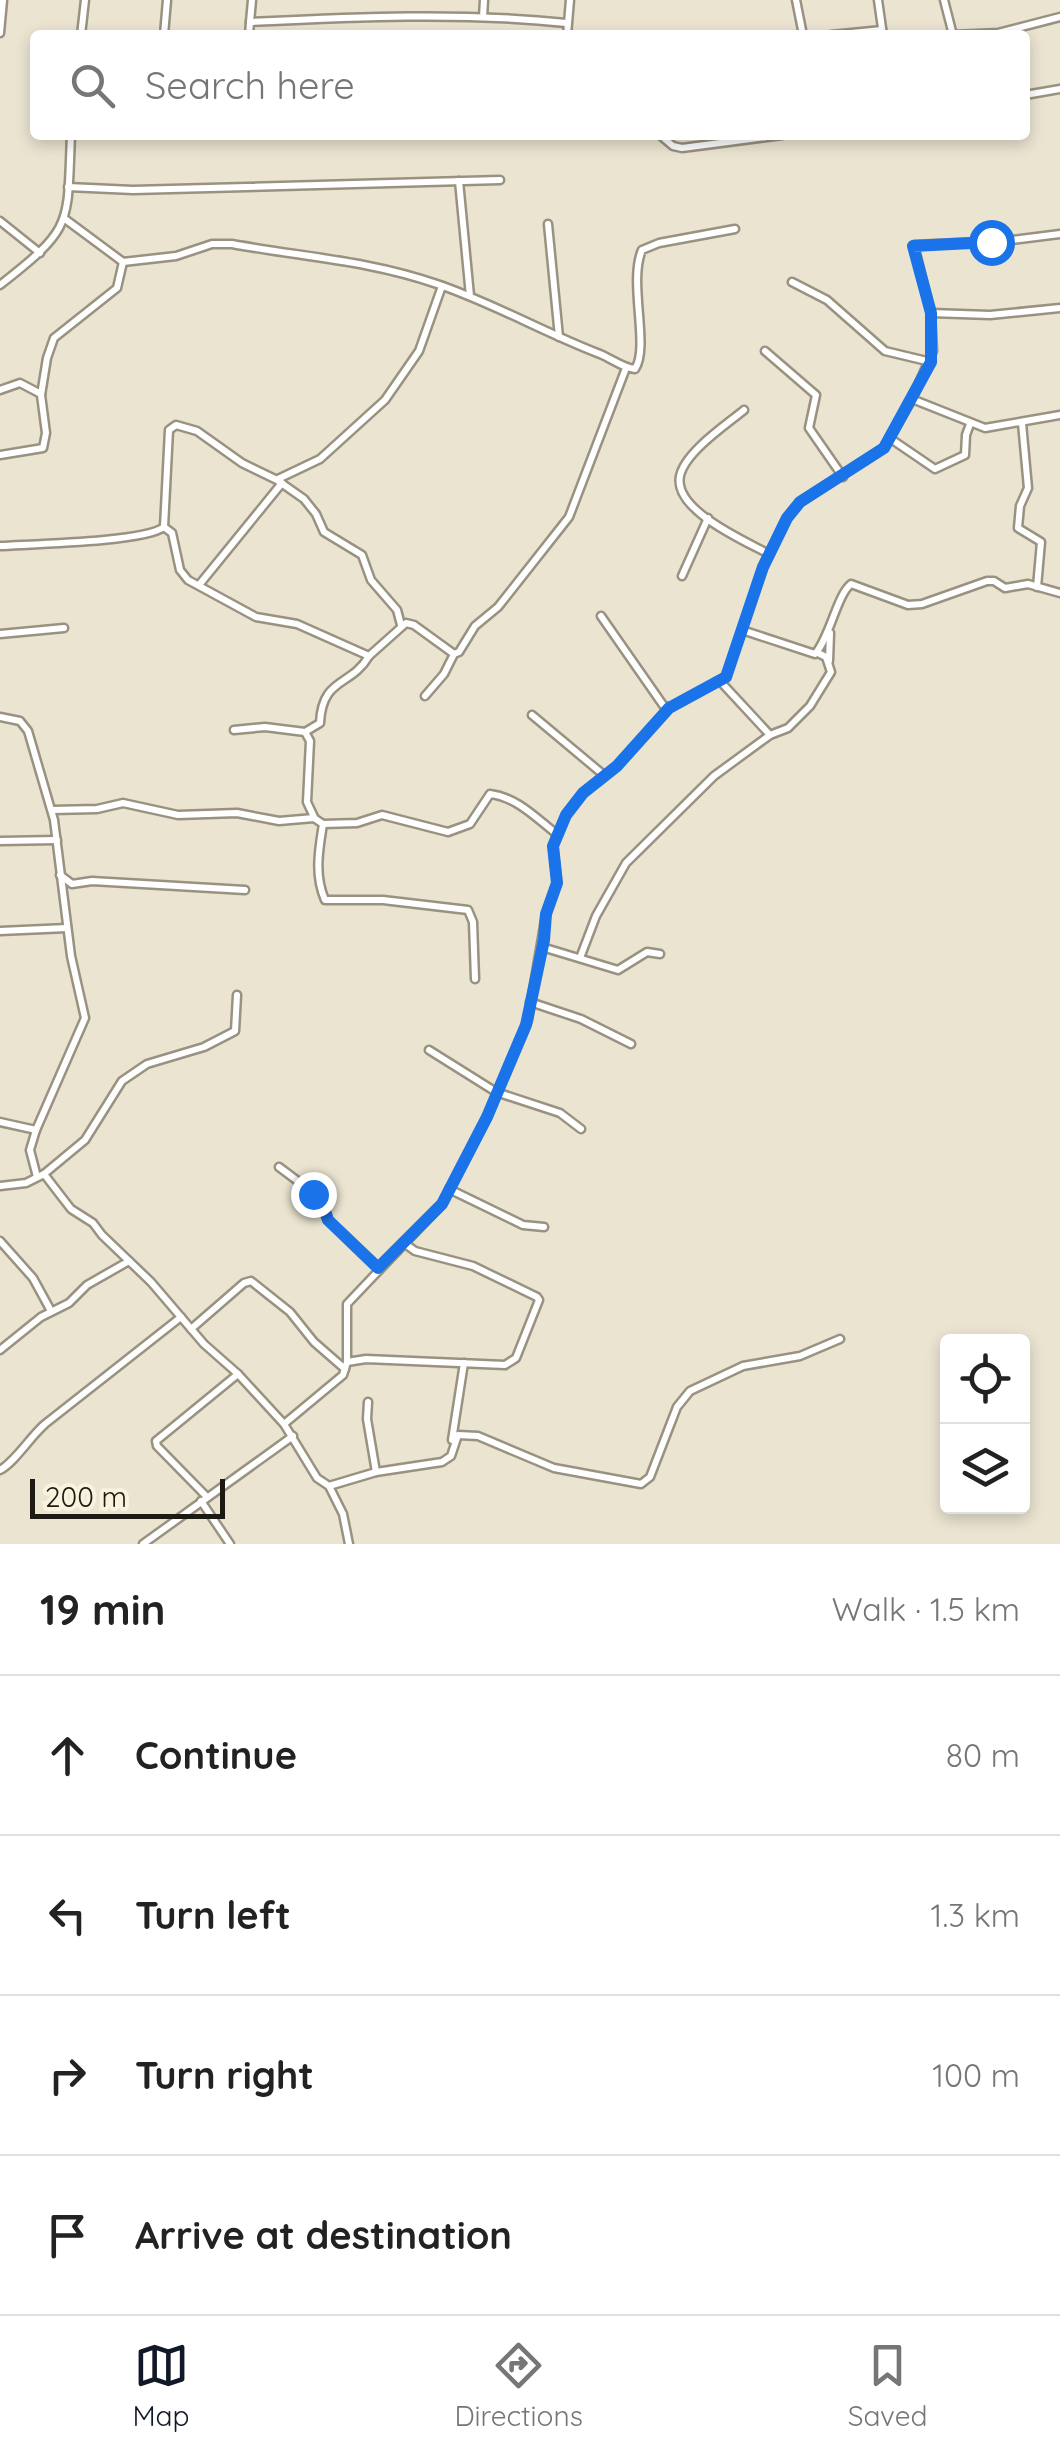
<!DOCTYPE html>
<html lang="en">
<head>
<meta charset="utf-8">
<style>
	body { margin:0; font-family:Quicksand,sans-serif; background:#f2f2f2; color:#222 }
	.controls { position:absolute; right:30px; bottom:30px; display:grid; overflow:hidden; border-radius:10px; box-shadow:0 5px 15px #0003 }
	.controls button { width:90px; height:90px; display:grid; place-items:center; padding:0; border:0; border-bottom:2px solid #e0e0e0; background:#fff; color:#222; font:50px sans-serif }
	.scale { position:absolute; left:30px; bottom:25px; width:195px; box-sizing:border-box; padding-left:10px; border:5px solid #1d1a14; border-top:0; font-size:28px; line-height:35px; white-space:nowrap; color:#1d1a14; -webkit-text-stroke:8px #f9f2de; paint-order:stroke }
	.stop { position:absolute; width:30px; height:30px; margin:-22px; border:8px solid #1a73e8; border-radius:50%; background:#fff }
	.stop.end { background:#1a73e8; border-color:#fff; box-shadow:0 2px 10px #0008 }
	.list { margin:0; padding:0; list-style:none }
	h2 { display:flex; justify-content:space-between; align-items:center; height:130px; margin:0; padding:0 40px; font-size:42px }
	h2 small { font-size:32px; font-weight:400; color:#767676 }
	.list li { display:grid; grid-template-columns:65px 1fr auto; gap:30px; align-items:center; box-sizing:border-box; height:160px; padding:0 40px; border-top:2px solid #e0e0e0 }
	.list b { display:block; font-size:38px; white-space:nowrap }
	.list em { font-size:32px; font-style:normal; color:#767676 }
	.icon { flex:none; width:55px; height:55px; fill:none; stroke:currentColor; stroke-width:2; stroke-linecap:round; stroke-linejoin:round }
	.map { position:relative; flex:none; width:1060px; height:1544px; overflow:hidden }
	.search { position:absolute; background:#fff; box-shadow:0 5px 15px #0003; left:30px; right:30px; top:30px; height:110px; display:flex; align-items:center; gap:25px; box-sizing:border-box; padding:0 35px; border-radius:10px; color:#767676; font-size:38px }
	.sheet { height:770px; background:#fff }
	nav { display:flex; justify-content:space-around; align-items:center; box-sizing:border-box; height:140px; border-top:2px solid #e0e0e0; background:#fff; font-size:28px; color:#767676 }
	nav a { display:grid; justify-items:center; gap:5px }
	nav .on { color:#111827 }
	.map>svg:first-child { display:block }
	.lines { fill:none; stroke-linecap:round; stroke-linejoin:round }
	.street-casing { stroke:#999280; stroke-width:11 }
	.street { stroke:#fff; stroke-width:6 }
	.route { stroke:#1a73e8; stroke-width:12 }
</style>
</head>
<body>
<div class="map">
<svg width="1060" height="1544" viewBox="0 0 1060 1544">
	<rect width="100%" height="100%" fill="#ebe4d1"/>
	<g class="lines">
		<g class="street-casing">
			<g id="street">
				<polyline points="796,0 803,35"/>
				<polyline points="878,0 883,35"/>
				<polyline points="944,0 953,35"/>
				<polyline points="483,17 484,0"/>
				<polyline points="250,22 252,0"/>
				<polyline points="0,33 3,0"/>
				<polyline points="81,35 85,0"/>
				<polyline points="164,35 167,0"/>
				<path d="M249 35 250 22C354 17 462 12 566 23"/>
				<polyline points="567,35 570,0"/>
				<polyline points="831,35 882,30"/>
				<polyline points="953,35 998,33 1060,17"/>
				<polyline points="1025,95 1060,89"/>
				<polyline points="660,135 673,146 682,148 782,135"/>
				<polyline points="459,181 470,296"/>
				<polyline points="68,187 133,190 500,180"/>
				<path d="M65 219 123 262 176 256 212 244H232C303 257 367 260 437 284 493 303 545 333 600 354 612 359 623 368 635 369 650 347 628 282 642 250L659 243 735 229"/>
				<polyline points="0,221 40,253"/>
				<polyline points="548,224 559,337"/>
				<polyline points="792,282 827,300 885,351 931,362"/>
				<path d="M0 285C74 227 67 226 71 135"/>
				<polyline points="931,313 990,315 1060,308"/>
				<polyline points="765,351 816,395 809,428 843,477"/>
				<polyline points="0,390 20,383 41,394"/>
				<polyline points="912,399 933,351 931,313 914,245 1004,241 1060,234"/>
				<path d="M744 410C726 425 685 452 680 476 673 510 745 541 769 554"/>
				<polyline points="1022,423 1028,488 1020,506 1018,528 1041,542 1037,587"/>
				<polyline points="891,439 935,469 965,455 966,435 970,424"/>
				<polyline points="0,455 43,448 46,433 41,395 47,358 54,338 117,288 123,262"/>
				<polyline points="278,479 320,459 385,400 419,351 442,286"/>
				<path d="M0 546C32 544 145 542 164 527"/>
				<polyline points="682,576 708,518"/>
				<polyline points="199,585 282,483"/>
				<polyline points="601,616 663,705 669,708"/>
				<polyline points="401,625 397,610 371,580 362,555 324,532 316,514 304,499 277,480 242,463 197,431 176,425 169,430 164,527 172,533 180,570 188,580 256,617 297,624 369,656 406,623 414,625 454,654"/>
				<path d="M742 630 815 654C830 637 837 595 851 584L908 605 922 604 987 581H994L1005 588 1028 584 1060 593"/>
				<polyline points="0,634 64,628"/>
				<polyline points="829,661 830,633"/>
				<polyline points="720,681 770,735"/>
				<polyline points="425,696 444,674 454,654 459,652 475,626 498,607 569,517 626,368"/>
				<polyline points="532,715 605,776"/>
				<polyline points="0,717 20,721 28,731 54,820 71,956 85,1018 36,1130 30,1150 37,1177"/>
				<polyline points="234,730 265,727 305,732 310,741 307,802 314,817"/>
				<path d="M305 732 320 723C322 677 351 687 369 656"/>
				<path d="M52 810 97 809 123 803 178 815 237 813 279 821 314 818 323 824C319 849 314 875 325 900H383L468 910 473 922 475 979"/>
				<path d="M323 824 357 823 382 815 448 832 470 824 490 794C517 797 537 819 558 835"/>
				<polyline points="0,841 57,840"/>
				<polyline points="60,875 72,884 92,881 245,890"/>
				<polyline points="0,931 67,928"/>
				<polyline points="542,947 618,970 647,952 660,954"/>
				<polyline points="580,958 596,916 626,863 714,776 770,735 788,728 810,706 831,672 826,657 818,653"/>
				<polyline points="530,1002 581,1019 631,1044"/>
				<polyline points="429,1050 496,1092 560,1113 581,1129"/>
				<polyline points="0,1122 36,1130"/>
				<polyline points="279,1167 319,1197 328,1220 379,1268"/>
				<polyline points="44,1174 85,1140 122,1081 147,1064 204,1047 235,1031 237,995"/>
				<polyline points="0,1186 26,1183 44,1174 71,1209 93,1223 102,1235 151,1282 204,1344 238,1374 284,1424 317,1478 329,1486 343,1514 349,1544"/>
				<polyline points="449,1189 523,1225 544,1227"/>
				<polyline points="0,1241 33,1278 51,1311"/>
				<polyline points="191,1329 244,1283 251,1281 290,1312 314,1342 345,1369"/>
				<polyline points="0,1350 41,1317 69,1303 87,1285 129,1261"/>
				<polyline points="347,1362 366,1359 505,1365 516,1358 539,1300 537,1297 473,1266 415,1251 404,1243"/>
				<polyline points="368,1402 367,1419 376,1472"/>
				<polyline points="284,1424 343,1375 347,1362 347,1304 442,1204 487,1117 528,1020 546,914 557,883 553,846 566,815 583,793 617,766 669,708 726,677 763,567 787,518 800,502 884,448 912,399 985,428 1060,415"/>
				<polyline points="452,1440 464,1363"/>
				<path d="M0 1470C15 1462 30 1437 45 1424L181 1317"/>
				<polyline points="329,1486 376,1472 442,1462 451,1456 458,1435 478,1436 554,1468 641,1484 650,1477 677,1407 690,1391 743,1366 800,1356 840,1339"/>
				<polyline points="207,1497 157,1446 156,1441 238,1374"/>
				<polyline points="201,1501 230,1544"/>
				<polyline points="143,1544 293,1436"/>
			</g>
		</g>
		<use href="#street" class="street"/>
	</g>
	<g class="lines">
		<polyline class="route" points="313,1194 322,1202 328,1220 378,1268 442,1204 487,1117 526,1025 544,940 546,914 557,883 553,846 566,815 583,793 617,766 669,708 726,677 763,567 787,518 800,502 884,448 931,362 931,313 913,246 991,242"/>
	</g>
</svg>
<div class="controls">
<button><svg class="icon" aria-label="locate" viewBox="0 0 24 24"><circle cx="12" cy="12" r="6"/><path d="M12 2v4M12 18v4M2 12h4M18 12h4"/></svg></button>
<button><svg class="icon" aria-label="layers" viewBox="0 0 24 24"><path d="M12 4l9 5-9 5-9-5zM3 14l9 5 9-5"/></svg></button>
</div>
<div class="scale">200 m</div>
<div class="stop" style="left:991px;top:242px"></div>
<div class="stop end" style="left:313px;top:1194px"></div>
<div class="search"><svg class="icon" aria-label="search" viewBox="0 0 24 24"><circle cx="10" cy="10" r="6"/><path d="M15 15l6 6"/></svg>Search here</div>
</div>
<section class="sheet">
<h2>19 min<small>Walk · 1.5 km</small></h2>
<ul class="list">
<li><svg class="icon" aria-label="ahead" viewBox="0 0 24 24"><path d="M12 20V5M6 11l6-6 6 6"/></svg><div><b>Continue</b></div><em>80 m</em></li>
<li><svg class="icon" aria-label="left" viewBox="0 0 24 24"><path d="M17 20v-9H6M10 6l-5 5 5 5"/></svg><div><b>Turn left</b></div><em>1.3 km</em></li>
<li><svg class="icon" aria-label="right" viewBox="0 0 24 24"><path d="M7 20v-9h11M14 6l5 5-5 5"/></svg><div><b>Turn right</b></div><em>100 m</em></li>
<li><svg class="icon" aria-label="arrive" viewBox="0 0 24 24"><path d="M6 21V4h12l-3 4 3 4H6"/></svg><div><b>Arrive at destination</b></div></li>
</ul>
</section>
<nav>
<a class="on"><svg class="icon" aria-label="map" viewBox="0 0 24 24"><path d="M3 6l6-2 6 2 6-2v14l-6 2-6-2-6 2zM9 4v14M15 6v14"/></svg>Map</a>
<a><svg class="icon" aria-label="directions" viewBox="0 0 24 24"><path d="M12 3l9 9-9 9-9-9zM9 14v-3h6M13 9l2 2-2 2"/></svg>Directions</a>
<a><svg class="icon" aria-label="saved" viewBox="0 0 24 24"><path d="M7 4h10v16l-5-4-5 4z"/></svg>Saved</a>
</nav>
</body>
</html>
